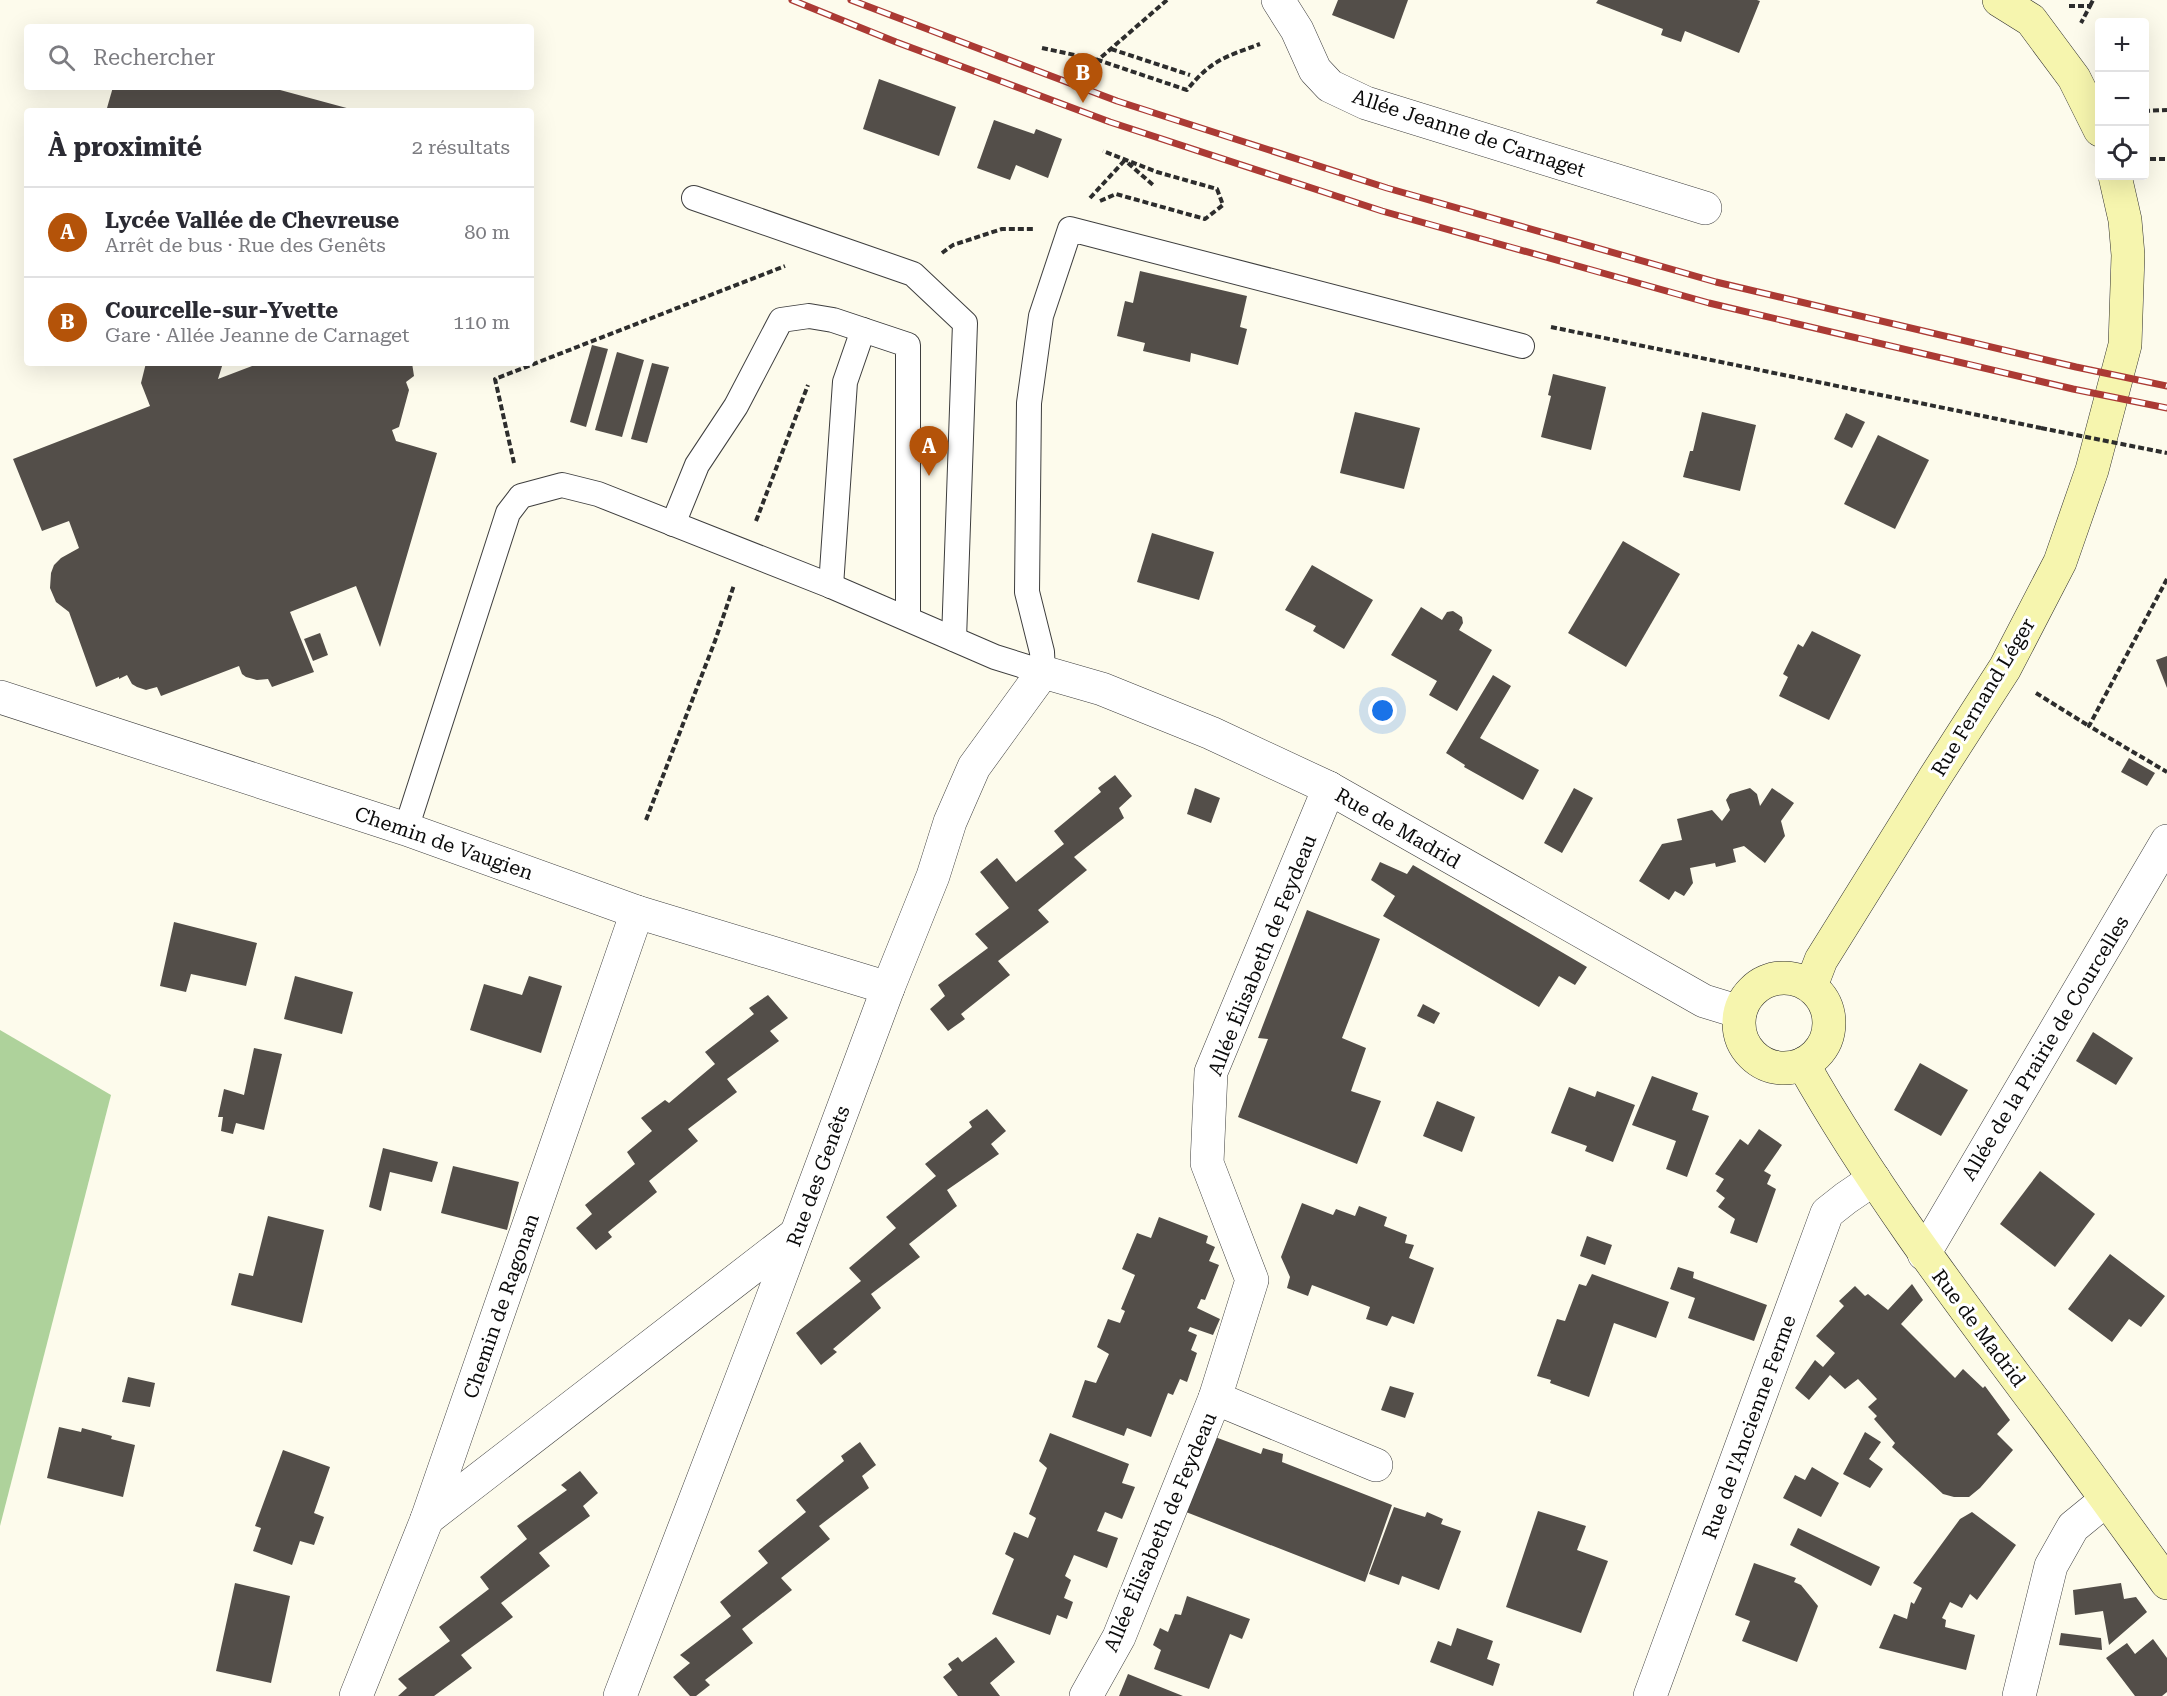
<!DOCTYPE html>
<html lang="fr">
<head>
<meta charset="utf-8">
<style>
	body { margin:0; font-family:"Roboto Serif",serif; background:#f7f7f7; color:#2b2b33 }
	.controls { position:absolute; right:18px; top:18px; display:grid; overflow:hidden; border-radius:6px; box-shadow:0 6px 24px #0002 }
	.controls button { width:54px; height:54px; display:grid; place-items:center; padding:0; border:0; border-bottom:2px solid #e1e1e2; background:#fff; color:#2b2b33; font:30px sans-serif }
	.you { position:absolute; left:1383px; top:711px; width:21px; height:21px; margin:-15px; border:4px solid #fff; border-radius:50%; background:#1a73e8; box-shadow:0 0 0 9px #1a73e833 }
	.badge { display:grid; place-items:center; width:39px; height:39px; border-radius:50%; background:#b45309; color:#fff; font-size:20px; font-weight:700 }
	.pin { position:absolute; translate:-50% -50px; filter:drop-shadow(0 2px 3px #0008) }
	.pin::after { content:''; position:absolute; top:32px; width:21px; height:18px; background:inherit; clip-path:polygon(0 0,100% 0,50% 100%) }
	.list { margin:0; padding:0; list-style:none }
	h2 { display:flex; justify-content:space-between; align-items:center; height:78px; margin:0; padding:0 24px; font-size:26px }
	h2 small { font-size:20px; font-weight:400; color:#7c7c81 }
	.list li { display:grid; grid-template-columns:39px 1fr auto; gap:18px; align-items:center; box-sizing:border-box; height:90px; padding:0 24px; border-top:2px solid #e1e1e2 }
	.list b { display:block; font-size:22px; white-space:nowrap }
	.list p { margin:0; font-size:20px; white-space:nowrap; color:#7c7c81 }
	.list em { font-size:20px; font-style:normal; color:#7c7c81 }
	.icon { flex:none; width:33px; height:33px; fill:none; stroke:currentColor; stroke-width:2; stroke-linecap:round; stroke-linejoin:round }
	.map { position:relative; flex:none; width:2167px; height:1696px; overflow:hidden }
	.search { position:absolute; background:#fff; box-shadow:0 6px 24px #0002; left:24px; top:24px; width:510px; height:66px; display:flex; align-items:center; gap:15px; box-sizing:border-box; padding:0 21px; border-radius:6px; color:#7c7c81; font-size:22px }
	.panel { position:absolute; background:#fff; box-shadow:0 6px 24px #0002; left:24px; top:108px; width:510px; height:258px; border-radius:6px }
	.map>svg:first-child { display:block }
	.forest { fill:#aed29b }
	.building { fill:#534e49 }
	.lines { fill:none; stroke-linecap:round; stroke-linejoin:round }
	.lane-casing { stroke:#3e3e3e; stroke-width:26 }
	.street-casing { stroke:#3e3e3e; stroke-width:34 }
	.secondary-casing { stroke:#2d2d2d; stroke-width:34 }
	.path { stroke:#2d2d2d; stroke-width:4; stroke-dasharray:6 3; stroke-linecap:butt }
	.lane { stroke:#fff; stroke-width:24 }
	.street { stroke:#fff; stroke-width:33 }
	.secondary { stroke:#f6f5ae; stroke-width:33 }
	.rail-casing { stroke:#ab3a34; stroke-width:7 }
	.rail { stroke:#fff; stroke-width:4.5; stroke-dasharray:14; stroke-linecap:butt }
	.path-bridge { stroke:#2d2d2d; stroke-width:4; stroke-dasharray:6 3; stroke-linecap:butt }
	.labels { text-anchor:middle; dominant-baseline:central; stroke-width:6; stroke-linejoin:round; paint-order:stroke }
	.street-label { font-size:20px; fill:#0b0b0b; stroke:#fff }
</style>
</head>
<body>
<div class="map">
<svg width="2167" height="1696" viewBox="0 0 2167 1696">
	<rect width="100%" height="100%" fill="#fdfbec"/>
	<polygon class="forest" points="0,1030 111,1095 0,1526"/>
	<g class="building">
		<polygon points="1338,0 1408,0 1394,39 1332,15"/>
		<polygon points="1598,0 1757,0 1760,1 1739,53 1685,31 1681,42 1661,35 1663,29 1596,3"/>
		<polygon points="879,79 956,107 939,156 863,129"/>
		<polygon points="113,87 269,87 354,110 122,111 107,108"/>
		<polygon points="994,120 1034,134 1036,129 1062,139 1048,178 1016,165 1010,180 977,168"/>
		<polygon points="1140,271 1247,296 1240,327 1247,329 1238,365 1191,353 1190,362 1143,351 1145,343 1117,336 1125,301 1133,303"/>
		<polygon points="592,345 608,349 586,427 570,422"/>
		<polygon points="617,352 644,360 622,437 595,430"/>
		<polygon points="146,363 223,363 218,379 260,363 412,363 414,376 406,382 409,390 399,427 392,430 396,441 437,453 380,647 356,586 290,612 314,672 272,687 268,679 257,680 246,677 242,674 239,666 161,696 157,687 146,690 137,687 132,684 127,675 119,679 119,677 96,687 69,612 56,602 50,588 51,573 54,565 61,558 79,548 69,521 42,531 13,459 150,406 141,383"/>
		<polygon points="652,363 669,367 647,443 631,439"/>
		<polygon points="1553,374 1606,387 1591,450 1541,437 1551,396 1548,395"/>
		<polygon points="1355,412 1420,428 1404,489 1340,473"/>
		<polygon points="1702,412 1756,425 1740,491 1683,477 1690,451 1693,451"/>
		<polygon points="1846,413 1865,422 1852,448 1834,439"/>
		<polygon points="1878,435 1929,460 1895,529 1844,504"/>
		<polygon points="1152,533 1214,552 1199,600 1137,582"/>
		<polygon points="1623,541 1680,574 1626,667 1568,633"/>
		<polygon points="1312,565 1373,600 1344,649 1313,631 1316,626 1285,610"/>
		<polygon points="1421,607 1442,620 1447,612 1453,611 1462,617 1463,623 1459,630 1492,650 1457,711 1429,695 1437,681 1391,655"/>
		<polygon points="1812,631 1861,655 1829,720 1779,696 1788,677 1783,674 1798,644 1803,647"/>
		<polygon points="320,633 328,655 313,661 304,639"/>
		<polygon points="2167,656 2167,688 2156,660"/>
		<polygon points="1493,675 1511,686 1480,738 1539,770 1523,800 1464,767 1465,765 1446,753"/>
		<polygon points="2129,758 2155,773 2147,786 2121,772"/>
		<polygon points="1115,775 1132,796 1119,808 1124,818 1074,857 1087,870 1038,910 1049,922 998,961 1010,975 961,1014 965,1019 948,1031 930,1009 945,996 938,985 988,948 975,934 1009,908 980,872 997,858 1016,882 1064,844 1054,831 1101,792 1098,788"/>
		<polygon points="1195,788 1220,798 1211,823 1187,814"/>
		<polygon points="1574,788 1593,798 1562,853 1544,843"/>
		<polygon points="1750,788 1757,794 1760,806 1772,788 1794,803 1781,821 1785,836 1765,863 1744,846 1733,849 1736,862 1716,867 1715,863 1690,868 1693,883 1684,896 1675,891 1669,900 1639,881 1662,844 1682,840 1677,819 1712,810 1722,821 1730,810 1726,800 1730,794"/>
		<polygon points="1380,862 1407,874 1413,865 1587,967 1575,985 1559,976 1539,1007 1383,916 1395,896 1371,880"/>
		<polygon points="1307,910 1380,939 1342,1038 1366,1048 1351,1091 1381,1101 1357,1164 1238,1117 1268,1039 1258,1038"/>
		<polygon points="174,922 257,943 246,986 191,974 186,992 160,986"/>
		<polygon points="295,976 353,992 342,1034 284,1019"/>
		<polygon points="529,976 562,986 541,1053 470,1030 484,984 522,995"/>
		<polygon points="768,995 788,1018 770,1031 779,1041 727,1079 737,1092 688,1129 698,1141 649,1181 657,1192 608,1232 612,1237 596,1250 576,1228 592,1214 585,1205 635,1164 627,1152 652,1131 641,1118 665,1100 669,1103 715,1064 705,1052 754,1014 749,1008"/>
		<polygon points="1423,1004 1440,1013 1434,1024 1417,1016"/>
		<polygon points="2093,1032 2133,1058 2116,1085 2076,1061"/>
		<polygon points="254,1048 282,1054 264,1130 236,1123 233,1134 221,1131 223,1117 218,1117 224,1089 244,1095"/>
		<polygon points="1920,1063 1968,1090 1941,1136 1894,1110"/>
		<polygon points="1652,1076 1698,1093 1692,1110 1709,1116 1687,1177 1666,1169 1676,1141 1632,1125"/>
		<polygon points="1569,1087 1595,1097 1597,1091 1635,1105 1613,1162 1585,1151 1587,1146 1551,1133"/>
		<polygon points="1437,1101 1475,1117 1462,1152 1423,1136"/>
		<polygon points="987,1109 1006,1131 991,1144 999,1154 947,1190 957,1206 909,1244 920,1257 871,1294 881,1308 833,1349 837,1352 821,1365 796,1333 861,1281 849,1268 896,1228 886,1217 936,1176 925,1164 972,1127 969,1122"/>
		<polygon points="1759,1129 1782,1145 1764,1171 1771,1175 1767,1184 1776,1189 1757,1243 1730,1233 1735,1219 1718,1207 1725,1198 1716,1191 1724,1179 1715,1174 1740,1139 1748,1145"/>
		<polygon points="383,1148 438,1162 432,1182 390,1172 381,1211 369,1207"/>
		<polygon points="453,1166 519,1182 507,1230 441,1213"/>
		<polygon points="2040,1171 2095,1214 2055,1267 2000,1224"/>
		<polygon points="1302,1203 1333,1215 1336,1209 1355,1216 1359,1206 1387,1217 1384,1226 1407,1235 1405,1243 1414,1245 1409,1258 1434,1268 1414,1324 1392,1316 1387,1326 1366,1319 1370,1307 1312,1285 1308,1296 1287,1288 1290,1277 1281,1257"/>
		<polygon points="268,1216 324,1230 302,1323 231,1305 239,1273 253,1276"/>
		<polygon points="1159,1217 1208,1236 1206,1243 1215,1247 1209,1261 1219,1265 1205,1300 1201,1299 1197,1308 1220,1319 1213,1335 1190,1327 1188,1331 1197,1335 1191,1350 1197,1353 1187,1382 1180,1379 1173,1395 1168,1393 1151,1437 1127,1428 1124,1436 1072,1417 1085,1380 1096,1383 1109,1354 1097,1347 1108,1319 1120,1323 1125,1311 1121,1309 1135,1275 1122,1269 1137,1233 1151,1238"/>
		<polygon points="1587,1236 1612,1245 1605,1265 1580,1256"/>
		<polygon points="2110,1254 2165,1296 2141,1327 2129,1319 2112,1342 2068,1309"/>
		<polygon points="1678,1267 1694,1272 1693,1278 1767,1305 1754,1341 1688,1318 1695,1298 1670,1289"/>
		<polygon points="1592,1274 1669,1302 1656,1338 1614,1323 1589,1397 1550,1383 1551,1380 1537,1376 1557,1319 1565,1321 1579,1284 1586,1286"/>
		<polygon points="1912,1284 1923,1300 1901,1324 1955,1378 1963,1369 1983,1388 1985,1386 2010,1420 1997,1434 2013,1450 1980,1488 1969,1497 1954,1497 1943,1494 1892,1447 1895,1443 1874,1419 1877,1416 1868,1407 1877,1399 1858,1379 1845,1389 1830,1375 1809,1400 1795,1388 1815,1360 1823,1367 1835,1353 1816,1336 1844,1306 1839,1301 1855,1286 1865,1296 1868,1294 1888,1310"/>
		<polygon points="128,1377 155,1383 150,1407 122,1402"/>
		<polygon points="1390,1386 1414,1393 1405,1418 1381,1410"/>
		<polygon points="59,1427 81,1432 82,1428 112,1436 111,1439 135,1445 123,1497 47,1478"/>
		<polygon points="1865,1432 1881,1442 1869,1459 1883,1469 1870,1488 1843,1474"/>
		<polygon points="1050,1433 1129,1464 1122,1483 1135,1487 1122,1519 1105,1512 1097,1531 1118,1538 1107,1568 1074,1555 1065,1576 1071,1580 1064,1598 1073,1602 1067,1619 1057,1615 1050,1635 992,1614 1014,1559 1005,1554 1014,1532 1028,1538 1036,1518 1029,1514 1047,1468 1039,1461"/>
		<polygon points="1215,1437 1261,1454 1263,1448 1283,1454 1282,1462 1392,1505 1365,1582 1186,1512"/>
		<polygon points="860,1442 876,1465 862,1476 869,1488 819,1526 830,1539 781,1578 792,1590 742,1629 753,1643 705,1680 710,1685 696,1696 690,1696 673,1677 690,1663 680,1655 731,1616 720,1602 768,1563 758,1551 806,1512 796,1500 844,1461 841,1456"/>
		<polygon points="283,1450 330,1467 314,1513 324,1517 314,1545 300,1541 292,1565 253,1551 261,1528 255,1526"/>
		<polygon points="1812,1467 1839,1483 1821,1517 1783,1498 1795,1475 1805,1480"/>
		<polygon points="580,1471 598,1493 583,1506 590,1516 539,1553 550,1566 501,1603 513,1617 461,1655 472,1668 434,1696 398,1696 407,1688 398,1679 450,1641 439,1627 489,1589 480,1577 527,1539 517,1526 567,1490 561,1485"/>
		<polygon points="1394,1507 1425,1517 1427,1512 1443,1519 1441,1524 1461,1531 1439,1590 1402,1576 1399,1585 1369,1574"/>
		<polygon points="1538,1511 1586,1526 1577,1550 1608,1561 1581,1633 1506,1607"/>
		<polygon points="1972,1512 2016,1545 1977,1600 1970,1594 1962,1608 1950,1602 1942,1618 1946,1620 1945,1627 1975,1635 1966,1670 1879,1648 1894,1614 1907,1619 1911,1602 1914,1604 1922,1588 1913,1583 1960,1519"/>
		<polygon points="1798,1528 1880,1567 1871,1586 1790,1545"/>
		<polygon points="1754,1563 1796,1578 1794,1582 1801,1585 1818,1606 1797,1662 1742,1641 1750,1621 1735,1615"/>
		<polygon points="235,1583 290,1596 271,1683 216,1671"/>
		<polygon points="2121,1583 2124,1599 2136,1597 2147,1612 2109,1645 2103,1611 2075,1615 2073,1590"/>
		<polygon points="1187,1596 1250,1619 1242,1639 1230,1634 1209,1689 1154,1669 1161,1650 1153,1645 1160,1628 1168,1632 1175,1614 1181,1615"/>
		<polygon points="1457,1628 1493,1641 1487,1659 1500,1664 1493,1686 1430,1662 1438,1641 1451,1646"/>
		<polygon points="2061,1633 2101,1638 2102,1650 2059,1645"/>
		<polygon points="996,1637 1015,1662 990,1683 1000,1696 958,1696 943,1677 952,1670 948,1664 958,1657 962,1662"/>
		<polygon points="2153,1639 2167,1658 2167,1692 2162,1696 2135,1696 2106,1658 2127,1643 2135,1654"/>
		<polygon points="1128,1674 1183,1696 1119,1696"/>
	</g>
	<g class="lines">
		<g class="lane-casing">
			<g id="lane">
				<polyline points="694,198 913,274 965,323 954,639"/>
				<polyline points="673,524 697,465 736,406 781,320 809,316 833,320 908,345 908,618"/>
				<polyline points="831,586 845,382 863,330"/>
				<polyline points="406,829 508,513 521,496 562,485 598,494 831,586 995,657 1043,672 1042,652 1027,592 1029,403 1041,316 1070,229 1522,346"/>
			</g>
		</g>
		<g class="street-casing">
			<g id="street">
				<polyline points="1278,0 1297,30 1315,70 1330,86 1366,103 1705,208"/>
				<polyline points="0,697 406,829 637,912 888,988"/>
				<polyline points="1329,788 1211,1072 1207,1163 1252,1280 1215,1398 1376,1465"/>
				<polyline points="1924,1254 2167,841"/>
				<polyline points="427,1519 796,1234"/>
				<polyline points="356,1696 427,1519 637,912"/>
				<polyline points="620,1696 771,1302 888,988 933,876 950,822 974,767 1043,672 1102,689 1211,733 1329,788 1704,1001 1740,1012"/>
				<polyline points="1086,1696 1119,1637 1215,1398"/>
				<polyline points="1650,1696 1827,1213 1846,1198 1874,1179"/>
				<polyline points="2019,1696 2051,1566 2073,1527 2106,1500"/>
			</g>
		</g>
		<g class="secondary-casing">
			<g id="secondary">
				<polyline points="1999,0 2031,20 2074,78 2100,130"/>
				<circle cx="1784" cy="1023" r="45"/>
				<polyline points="1811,986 1821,960 1935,777 2005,668 2060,562 2092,470 2125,345 2128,255 2125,220 2115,176"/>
				<path d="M1803 1064C1869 1181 1950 1289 2031 1397 2077 1458 2122 1521 2167 1583"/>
			</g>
		</g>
		<g class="path">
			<path d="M1167 0 1098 60 1187 90C1211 60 1225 57 1260 44"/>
			<polyline points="2069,6 2090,6 2081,23"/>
			<polyline points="2090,6 2093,0"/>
			<polyline points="1042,48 1098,60"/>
			<polyline points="1111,49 1190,75"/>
			<polyline points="2144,111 2167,110"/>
			<polyline points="2150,159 2167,159"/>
			<polyline points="1128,163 1153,185"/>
			<polyline points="1090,198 1125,160"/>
			<polyline points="1100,201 1116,194 1205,219 1223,205 1217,189 1157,172 1103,151"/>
			<polyline points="942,253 953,245 1002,229 1034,229"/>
			<polyline points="1551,327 2041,428"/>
			<polyline points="514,463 495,379 785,266"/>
			<polyline points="756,521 808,385"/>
			<polyline points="2167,579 2089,726 2167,772"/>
			<polyline points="2036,693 2089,726"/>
			<polyline points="646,820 715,641 734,585"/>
		</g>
		<use href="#lane" class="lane"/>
		<use href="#street" class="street"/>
		<use href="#secondary" class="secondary"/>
		<g class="rail-casing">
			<g id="rail">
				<polyline points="792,0 896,42 1110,122 1382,211 1709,303 2073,389 2167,408"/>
				<polyline points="851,0 1117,101 1387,188 1716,282 2076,367 2167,386"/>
			</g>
		</g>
		<use href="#rail" class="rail"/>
		<polyline class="path-bridge" points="2041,428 2167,453"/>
	</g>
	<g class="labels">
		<g class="street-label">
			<text transform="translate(1469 133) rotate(18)">Allée Jeanne de Carnaget</text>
			<text transform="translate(1983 697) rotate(-59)">Rue Fernand Léger</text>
			<text transform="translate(1398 828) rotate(30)">Rue de Madrid</text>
			<text transform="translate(444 843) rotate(19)">Chemin de Vaugien</text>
			<text transform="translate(1262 955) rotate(-68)">Allée Élisabeth de Feydeau</text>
			<text transform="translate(2045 1048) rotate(-59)">Allée de la Prairie de Courcelles</text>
			<text transform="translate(818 1176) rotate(-70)">Rue des Genêts</text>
			<text transform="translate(501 1306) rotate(-71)">Chemin de Ragonan</text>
			<text transform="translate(1979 1328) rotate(53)">Rue de Madrid</text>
			<text transform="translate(1749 1427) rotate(-70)">Rue de l'Ancienne Ferme</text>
			<text transform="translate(1160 1532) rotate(-67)">Allée Élisabeth de Feydeau</text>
		</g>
	</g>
</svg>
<div class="controls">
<button>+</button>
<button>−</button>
<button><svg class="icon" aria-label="locate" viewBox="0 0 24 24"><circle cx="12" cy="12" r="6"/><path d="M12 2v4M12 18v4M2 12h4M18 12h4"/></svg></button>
</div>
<div class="you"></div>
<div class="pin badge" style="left:929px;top:476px">A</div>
<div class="pin badge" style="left:1083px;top:103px">B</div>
<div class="search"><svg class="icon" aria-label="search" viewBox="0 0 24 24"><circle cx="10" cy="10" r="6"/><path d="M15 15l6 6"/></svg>Rechercher</div>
<section class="panel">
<h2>À proximité<small>2 résultats</small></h2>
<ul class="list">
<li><span class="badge">A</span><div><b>Lycée Vallée de Chevreuse</b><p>Arrêt de bus · Rue des Genêts</p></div><em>80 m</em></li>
<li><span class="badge">B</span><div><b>Courcelle-sur-Yvette</b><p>Gare · Allée Jeanne de Carnaget</p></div><em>110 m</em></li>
</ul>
</section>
</div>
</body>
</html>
